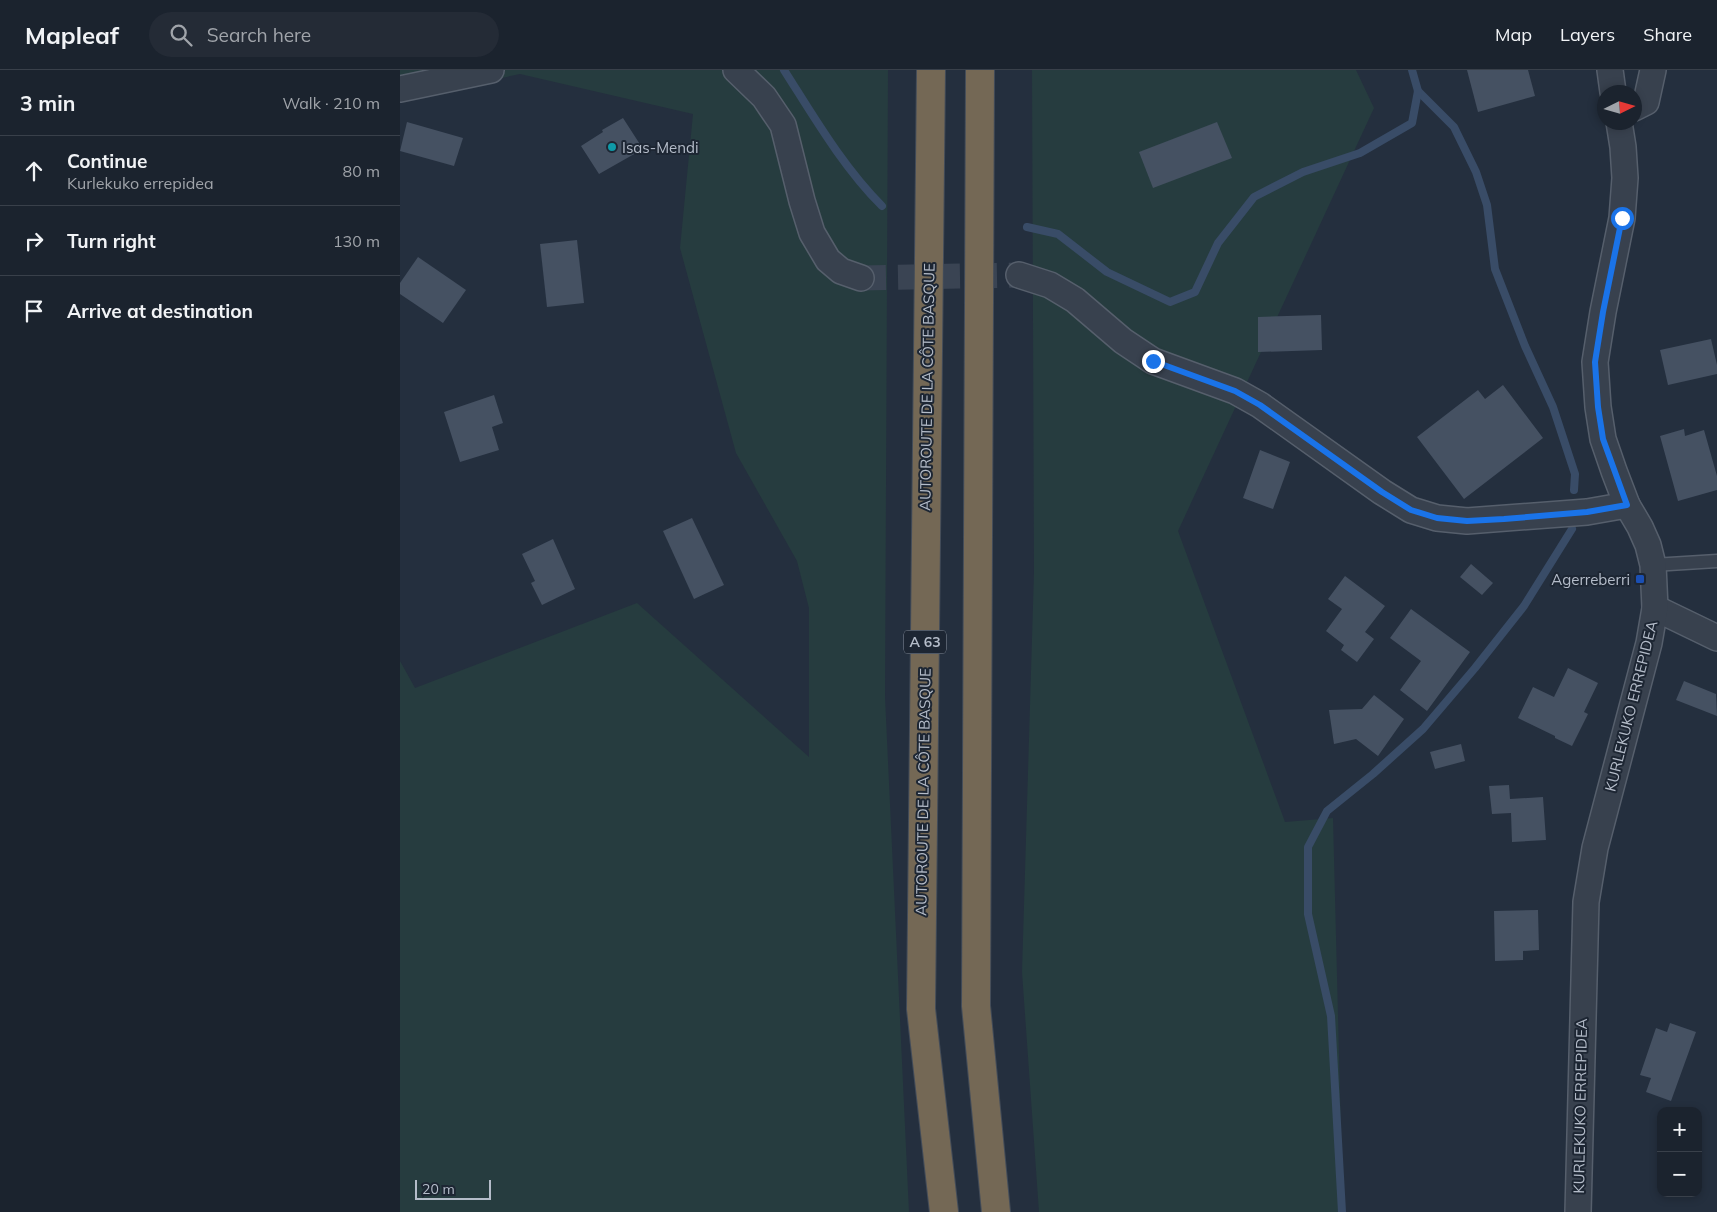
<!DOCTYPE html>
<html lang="en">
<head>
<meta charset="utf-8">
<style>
	body { margin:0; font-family:Mulish,sans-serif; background:#242b36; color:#f1f3f6 }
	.controls { position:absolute; right:15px; bottom:15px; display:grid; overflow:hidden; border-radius:10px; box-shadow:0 2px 8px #0003 }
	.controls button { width:45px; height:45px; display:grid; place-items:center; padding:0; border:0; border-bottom:1px solid #39404a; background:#1b232e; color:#f1f3f6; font:25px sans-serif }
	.compass { position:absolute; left:1197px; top:15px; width:45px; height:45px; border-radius:50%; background:#1b232e; box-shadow:0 2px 8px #0003; rotate:85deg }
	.scale { position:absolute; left:15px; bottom:12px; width:76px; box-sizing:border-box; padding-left:5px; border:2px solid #b4bcc9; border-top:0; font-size:14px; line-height:18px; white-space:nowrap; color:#b4bcc9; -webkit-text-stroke:4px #1d2633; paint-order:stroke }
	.stop { position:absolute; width:15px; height:15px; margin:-11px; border:4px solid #1a73e8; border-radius:50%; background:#fff }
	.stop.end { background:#1a73e8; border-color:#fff; box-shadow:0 1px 5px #0008 }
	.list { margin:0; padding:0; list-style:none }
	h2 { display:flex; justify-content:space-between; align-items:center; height:65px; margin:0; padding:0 20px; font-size:21px }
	h2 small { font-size:16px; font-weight:400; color:#a0a4aa }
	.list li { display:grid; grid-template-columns:32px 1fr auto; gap:15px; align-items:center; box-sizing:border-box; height:70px; padding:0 20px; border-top:1px solid #39404a }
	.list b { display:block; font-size:19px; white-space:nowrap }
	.list p { margin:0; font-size:16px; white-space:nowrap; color:#a0a4aa }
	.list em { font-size:16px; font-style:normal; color:#a0a4aa }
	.icon { flex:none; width:28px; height:28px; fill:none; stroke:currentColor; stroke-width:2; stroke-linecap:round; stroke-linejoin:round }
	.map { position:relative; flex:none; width:1317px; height:1142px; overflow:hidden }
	header { display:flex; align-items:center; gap:30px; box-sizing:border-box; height:70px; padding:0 25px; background:#1b232e; border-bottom:1px solid #39404a }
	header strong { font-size:24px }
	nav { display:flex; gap:28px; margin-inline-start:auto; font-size:18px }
	.search { width:350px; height:45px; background:#242b36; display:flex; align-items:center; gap:12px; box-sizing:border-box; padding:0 18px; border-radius:28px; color:#a0a4aa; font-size:19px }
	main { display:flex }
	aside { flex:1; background:#1b232e }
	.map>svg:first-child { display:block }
	.green { fill:#263c3f }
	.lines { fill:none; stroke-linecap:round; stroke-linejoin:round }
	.stream { stroke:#394c67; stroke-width:8 }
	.building { fill:#455162 }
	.minor-tunnel { stroke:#3a4453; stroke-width:25; stroke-dasharray:25 12; stroke-linecap:butt }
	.service-casing { stroke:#565f6c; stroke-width:15 }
	.minor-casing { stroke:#565f6c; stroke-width:28 }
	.motorway-casing { stroke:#434c59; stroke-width:30 }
	.service { stroke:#38414e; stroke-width:12 }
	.minor { stroke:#38414e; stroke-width:25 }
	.motorway { stroke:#746855; stroke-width:28 }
	.route { stroke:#1a73e8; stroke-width:6 }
	.culture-dot { fill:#0f9aa8; stroke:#1d2633; stroke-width:2 }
	.transit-dot { fill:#1a4fb4; stroke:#1d2633; stroke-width:2 }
	.labels { text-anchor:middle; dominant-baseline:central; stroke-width:4; stroke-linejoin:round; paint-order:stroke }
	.shield { fill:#1d2633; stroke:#878f9c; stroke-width:1 }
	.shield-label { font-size:14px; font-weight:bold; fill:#b4bcc9 }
	.poi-label { font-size:15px; fill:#b4bcc9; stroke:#1d2633; text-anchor:start }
	.street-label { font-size:15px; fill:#b4bcc9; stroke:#1d2633 }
</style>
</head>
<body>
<header>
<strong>Mapleaf</strong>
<div class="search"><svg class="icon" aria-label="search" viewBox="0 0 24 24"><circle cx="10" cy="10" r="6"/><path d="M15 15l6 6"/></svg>Search here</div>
<nav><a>Map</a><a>Layers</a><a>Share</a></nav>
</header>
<main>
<aside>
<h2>3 min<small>Walk · 210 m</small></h2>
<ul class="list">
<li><svg class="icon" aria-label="ahead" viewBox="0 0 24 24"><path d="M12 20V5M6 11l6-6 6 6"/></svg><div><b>Continue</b><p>Kurlekuko errepidea</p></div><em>80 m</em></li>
<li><svg class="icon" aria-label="right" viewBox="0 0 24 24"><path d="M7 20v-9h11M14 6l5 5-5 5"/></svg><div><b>Turn right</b></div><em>130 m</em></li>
<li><svg class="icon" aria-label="arrive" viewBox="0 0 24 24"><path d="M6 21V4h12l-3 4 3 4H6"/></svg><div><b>Arrive at destination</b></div></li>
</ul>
</aside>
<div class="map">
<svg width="1317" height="1142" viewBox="0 0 1317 1142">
	<rect width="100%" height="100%" fill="#242f3e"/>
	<g class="green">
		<polygon points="0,0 488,0 485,627 509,1142 0,1142 0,591 15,618 237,533 409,687 409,538 397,491 336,383 280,178 293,44 120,4 0,30"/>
		<polygon points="632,0 956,0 974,38 778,461 885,752 933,748 943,1142 639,1142 622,902 634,502"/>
	</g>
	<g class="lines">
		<g class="stream">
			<path d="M384 0C414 47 443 97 482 136"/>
			<polyline points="1018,21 1054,57 1076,102 1087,135 1095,199 1125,276 1153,337 1175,404 1174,420"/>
			<polyline points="627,157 658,164 707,202 770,232 795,222 818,173 854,127 903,102 960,83 1012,53 1018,21 1012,0"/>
			<polyline points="942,1142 931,946 908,844 908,777 927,741 973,704 1023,659 1075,598 1124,536 1172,459"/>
		</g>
	</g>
	<g class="building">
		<polygon points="1067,0 1128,0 1135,26 1078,42"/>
		<polygon points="223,48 243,79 199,104 181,76 203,62 202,60"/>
		<polygon points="7,52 63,68 54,96 0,81"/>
		<polygon points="817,52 832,88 753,118 739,82"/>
		<polygon points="177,170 184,233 147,237 140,174"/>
		<polygon points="18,187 66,220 43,253 0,224 0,213"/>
		<polygon points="921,245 922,280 858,282 858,247"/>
		<polygon points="1311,269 1317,295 1317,304 1268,315 1260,280"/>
		<polygon points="1103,315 1143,368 1064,429 1017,367 1078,320 1085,329"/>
		<polygon points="94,325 103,353 92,357 99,380 60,392 44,342"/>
		<polygon points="1284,359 1285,366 1304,360 1317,406 1317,420 1278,431 1260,366"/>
		<polygon points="860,380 890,392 873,439 843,428"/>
		<polygon points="292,448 324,515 294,529 263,461"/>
		<polygon points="153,469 175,519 142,535 131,513 135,511 122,484"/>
		<polygon points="1071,494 1093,513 1082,525 1060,507"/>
		<polygon points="945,506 985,536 965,562 974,569 957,592 941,580 944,575 926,561 942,539 928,529"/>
		<polygon points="1011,539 1070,582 1027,641 1000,620 1021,591 990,568"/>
		<polygon points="1168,598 1198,613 1184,642 1188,644 1172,676 1155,668 1155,666 1118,648 1133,617 1154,627"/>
		<polygon points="1284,611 1316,624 1317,646 1276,630"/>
		<polygon points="974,625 1004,649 978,686 956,669 934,674 929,640 962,639"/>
		<polygon points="1061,674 1065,691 1035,699 1030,682"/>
		<polygon points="1109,715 1110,729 1143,727 1146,770 1112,772 1111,743 1092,744 1089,716"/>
		<polygon points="1138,840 1139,880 1123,881 1123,890 1095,891 1094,841"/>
		<polygon points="1270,953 1296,962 1271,1031 1246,1022 1251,1008 1240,1005 1256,958 1267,962"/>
	</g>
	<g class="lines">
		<polyline class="minor-tunnel" points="461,208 619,205"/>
		<g class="service-casing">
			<polyline id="service" points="1253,495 1317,491"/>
		</g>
		<g class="minor-casing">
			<g id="minor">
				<polyline points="336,0 364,27 383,55 402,131 412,163 428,190 441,201 461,208"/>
				<polyline points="1210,0 1213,22"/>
				<polyline points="0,19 91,0"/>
				<polyline points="1234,38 1246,32 1253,0"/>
				<polyline points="619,205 650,215 675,230 723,271 753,291 835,321 860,335 982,422 1011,440 1037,448 1067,451 1187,442 1227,435"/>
				<polyline points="1255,538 1317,568"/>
				<polyline points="1178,1142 1186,832 1195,778 1249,573 1255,538 1253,495 1248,475 1240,457 1227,435 1214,401 1203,369 1198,337 1195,292 1203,242 1222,148 1225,108 1223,77 1219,52"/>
			</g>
		</g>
		<g class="motorway-casing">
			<g id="motorway">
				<polyline points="531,0 521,939 544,1142"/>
				<polyline points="580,0 576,936 596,1142"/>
			</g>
		</g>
		<use href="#service" class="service"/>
		<use href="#minor" class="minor"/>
		<use href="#motorway" class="motorway"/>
	</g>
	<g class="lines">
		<polyline class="route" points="753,291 835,321 860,335 982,422 1011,440 1037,448 1067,451 1104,449 1187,442 1227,435 1203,369 1198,337 1195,292 1203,242 1222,148"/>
	</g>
	<circle class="culture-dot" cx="212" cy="77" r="5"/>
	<rect class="transit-dot" x="1235" y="504" width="10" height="10" rx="2.5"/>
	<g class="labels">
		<rect class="shield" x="504" y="560.5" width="42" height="23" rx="4"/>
		<g class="shield-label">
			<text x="525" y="572">A 63</text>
		</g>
		<g class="poi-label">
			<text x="222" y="77">Isas-Mendi</text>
			<text x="1230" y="509" text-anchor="end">Agerreberri</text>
		</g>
		<g class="street-label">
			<text transform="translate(527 317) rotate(-89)">AUTOROUTE DE LA CÔTE BASQUE</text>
			<text transform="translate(1231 636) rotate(-76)">KURLEKUKO ERREPIDEA</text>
			<text transform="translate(523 722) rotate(-89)">AUTOROUTE DE LA CÔTE BASQUE</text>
			<text transform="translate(1180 1036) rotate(-89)">KURLEKUKO ERREPIDEA</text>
		</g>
	</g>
</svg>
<div class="controls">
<button>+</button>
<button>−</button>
</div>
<svg class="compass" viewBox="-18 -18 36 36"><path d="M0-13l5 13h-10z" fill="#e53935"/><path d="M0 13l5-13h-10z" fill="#a0a4aa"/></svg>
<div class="scale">20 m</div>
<div class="stop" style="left:1222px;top:148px"></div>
<div class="stop end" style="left:753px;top:291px"></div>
</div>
</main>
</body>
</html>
